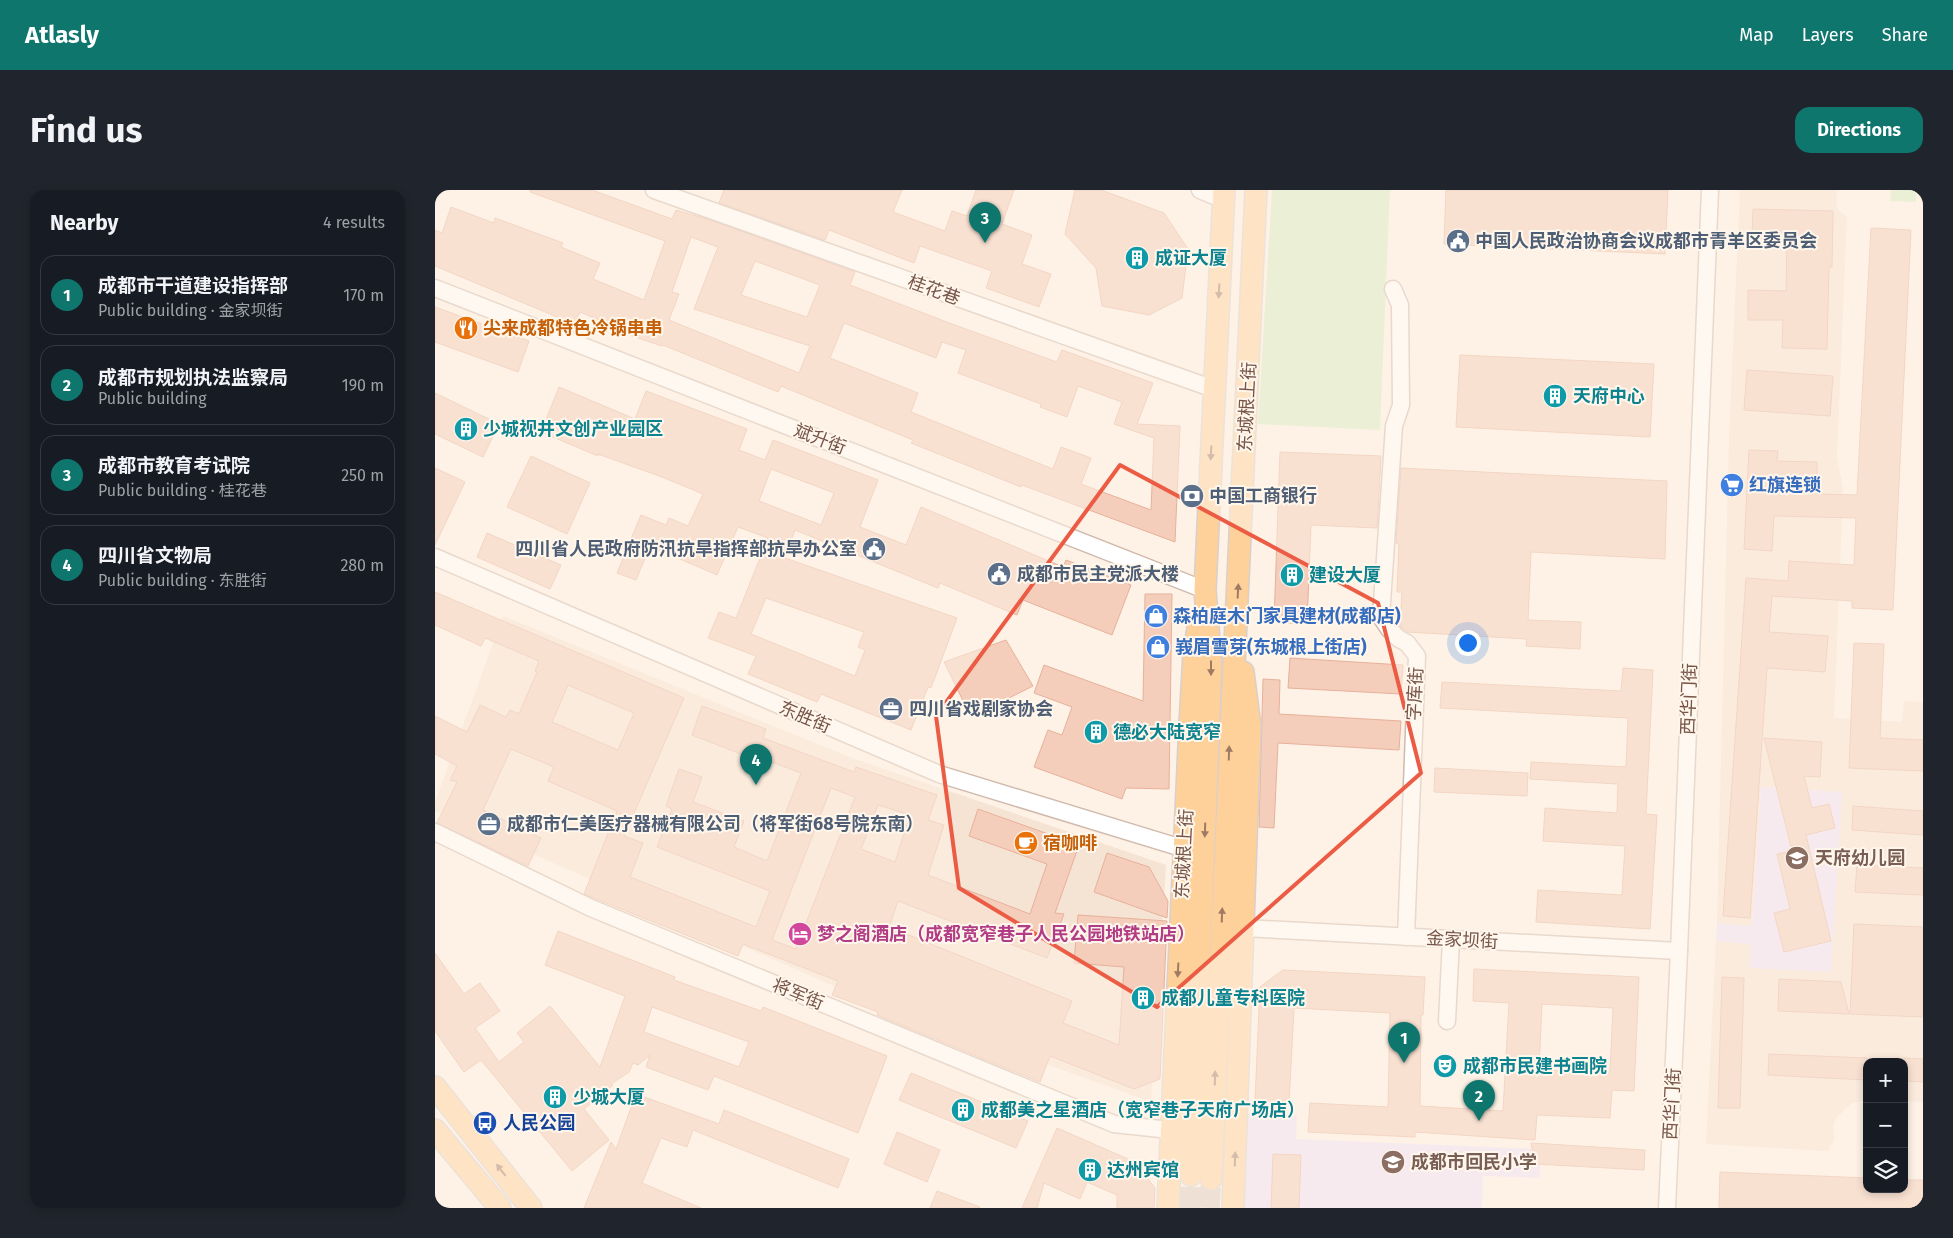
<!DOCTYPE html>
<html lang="en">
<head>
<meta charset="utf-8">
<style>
	body { margin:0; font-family:"Fira Sans","Noto Sans SC",sans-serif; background:#20242c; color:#f1f3f6 }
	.controls { position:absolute; right:15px; bottom:15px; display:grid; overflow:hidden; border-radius:10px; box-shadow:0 2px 8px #0003 }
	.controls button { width:45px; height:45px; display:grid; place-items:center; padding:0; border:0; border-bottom:1px solid #363941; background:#171b24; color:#f1f3f6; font:25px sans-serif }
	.you { position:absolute; left:1032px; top:452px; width:18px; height:18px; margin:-12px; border:4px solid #fff; border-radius:50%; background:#1a73e8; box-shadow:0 0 0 8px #1a73e833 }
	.badge { display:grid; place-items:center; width:32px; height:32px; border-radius:50%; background:#0f766e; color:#fff; font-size:16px; font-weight:700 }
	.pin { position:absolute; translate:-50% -41px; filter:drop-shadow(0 1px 2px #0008) }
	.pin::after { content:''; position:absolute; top:26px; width:18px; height:15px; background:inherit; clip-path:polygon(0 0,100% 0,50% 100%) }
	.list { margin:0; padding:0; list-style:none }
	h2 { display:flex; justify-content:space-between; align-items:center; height:65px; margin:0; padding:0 20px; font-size:21px }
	h2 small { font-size:16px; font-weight:400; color:#9ea1a6 }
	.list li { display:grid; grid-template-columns:32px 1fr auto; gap:15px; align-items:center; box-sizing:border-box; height:80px; margin:0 10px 10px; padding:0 10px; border:1px solid #363941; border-radius:15px }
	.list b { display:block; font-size:19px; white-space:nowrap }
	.list p { margin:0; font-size:16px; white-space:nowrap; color:#9ea1a6 }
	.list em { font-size:16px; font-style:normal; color:#9ea1a6 }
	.icon { flex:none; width:28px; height:28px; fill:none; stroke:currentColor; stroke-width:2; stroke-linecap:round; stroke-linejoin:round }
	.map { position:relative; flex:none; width:1488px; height:1018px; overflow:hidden; border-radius:15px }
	header { display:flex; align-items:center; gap:30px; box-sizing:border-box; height:70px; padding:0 25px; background:#0f766e; color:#fff }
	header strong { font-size:24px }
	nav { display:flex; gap:28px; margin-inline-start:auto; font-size:18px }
	.intro { display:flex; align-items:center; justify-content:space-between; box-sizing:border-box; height:120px; padding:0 30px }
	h1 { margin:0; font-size:35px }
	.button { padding:12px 22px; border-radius:15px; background:#0f766e; color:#fff; font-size:18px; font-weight:700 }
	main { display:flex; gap:30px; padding:0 30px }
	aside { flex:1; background:#171b24; border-radius:15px; box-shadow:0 2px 8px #0003 }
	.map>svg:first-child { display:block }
	.residential { fill:#f5e3d3 }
	.education { fill:#efe1fa }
	.green { fill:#d6ebc2 }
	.building { fill:#f4cdbb; stroke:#e7b19b; fill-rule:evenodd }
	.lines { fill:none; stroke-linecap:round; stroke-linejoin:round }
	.major-tunnel { stroke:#dccbbe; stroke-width:21; stroke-dasharray:21 11; stroke-linecap:butt }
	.minor-casing { stroke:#d1baad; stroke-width:19 }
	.major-casing { stroke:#d9cfcc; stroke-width:24 }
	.minor { stroke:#fff; stroke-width:16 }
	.major { stroke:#fed19b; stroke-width:21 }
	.oneway { fill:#a07a62 }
	.marked { fill:none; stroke:#ec5c45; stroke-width:4; stroke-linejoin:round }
	.labels { text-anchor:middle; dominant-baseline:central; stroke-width:4; stroke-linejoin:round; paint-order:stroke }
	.service-label { font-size:18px; font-weight:bold; fill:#4e5e75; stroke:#fff6ec; text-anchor:start }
	.culture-label { font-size:18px; font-weight:bold; fill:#0d838f; stroke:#fff6ec; text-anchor:start }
	.street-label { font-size:18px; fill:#775549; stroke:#fff6ec }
	.food-label { font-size:18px; font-weight:bold; fill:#c56008; stroke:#fff6ec; text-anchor:start }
	.shop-label { font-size:18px; font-weight:bold; fill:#366cbe; stroke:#fff6ec; text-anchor:start }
	.education-label { font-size:18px; font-weight:bold; fill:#785e54; stroke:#fff6ec; text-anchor:start }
	.hotel-label { font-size:18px; font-weight:bold; fill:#b23c85; stroke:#fff6ec; text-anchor:start }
	.transit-label { font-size:18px; font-weight:bold; fill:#164399; stroke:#fff6ec; text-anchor:start }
</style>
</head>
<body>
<header>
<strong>Atlasly</strong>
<nav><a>Map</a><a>Layers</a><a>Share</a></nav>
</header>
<div class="intro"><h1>Find us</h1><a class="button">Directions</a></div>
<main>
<aside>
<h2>Nearby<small>4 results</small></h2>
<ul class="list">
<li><span class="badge">1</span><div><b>成都市干道建设指挥部</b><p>Public building · 金家坝街</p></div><em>170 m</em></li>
<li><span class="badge">2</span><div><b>成都市规划执法监察局</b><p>Public building</p></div><em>190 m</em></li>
<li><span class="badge">3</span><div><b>成都市教育考试院</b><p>Public building · 桂花巷</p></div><em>250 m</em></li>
<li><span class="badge">4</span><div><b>四川省文物局</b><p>Public building · 东胜街</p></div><em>280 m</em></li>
</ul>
</aside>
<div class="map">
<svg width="1488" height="1018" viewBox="0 0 1488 1018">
	<rect width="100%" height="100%" fill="#fdf2e5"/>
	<g class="residential">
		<polygon points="1305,0 1402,0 1401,18 1412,27 1402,266 1408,299 1399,528 1467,532 1469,511 1488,512 1488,912 1469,911 1469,872 1432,872 1432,909 1417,913 1401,928 1398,937 1399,950 1393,961 1271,954 1281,751 1316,754 1315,777 1407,602 1326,597 1317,736 1282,733 1294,248"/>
		<polygon points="68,426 417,568 731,675 716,912 410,801 0,621 0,612"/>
	</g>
	<g class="education">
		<polygon points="1326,597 1407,602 1396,782 1315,778 1316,754 1281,751 1282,733 1317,736"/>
		<polygon points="812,923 862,925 861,949 1106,959 1105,988 1048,986 1047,1018 809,1018"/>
	</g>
	<g class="green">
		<polygon points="837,0 955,0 945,240 823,234"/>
		<polygon points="1456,0 1481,0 1481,12 1455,11"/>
	</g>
	<g class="building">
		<path d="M96 0H157L237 29 241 20 278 31 420 82 415 95 517 134 622 172 627 160 718 193 702 234 745 236 740 352 587 295 586 297 476 253 478 250 346 196 343 202 228 155 227 156 197 146 198 144 145 122 139 134 0 76V40L7 43 16 17 59 33 60 28 128 53 126 57 165 73 158 89 209 110 230 51 95 2ZM256 47 283 57 259 119 375 156 364 183 234 130 244 104 237 102ZM320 71 385 95 372 127 306 105ZM409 133 501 168 507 152 531 160 523 183 606 214 605 217 632 227 643 196 687 212 679 234 719 248 716 320 646 294 656 268 626 257 618 279 476 222 483 203 395 168Z"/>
		<polygon points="289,0 467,0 458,22 510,41 517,21 532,26 541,0 579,0 567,34 597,45 587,74 616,84 604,117 551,98 557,81 485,56 479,73 394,40 390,50 284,13"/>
		<polygon points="640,0 666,0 729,23 753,59 747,108 714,125 667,116 661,78 630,44"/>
		<polygon points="1011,0 1233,0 1230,64 1009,54"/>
		<polygon points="1318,19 1398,21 1397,77 1394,77 1392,159 1347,158 1348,130 1313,130 1313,100 1351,101 1352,49 1317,48"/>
		<polygon points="1436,38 1476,40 1458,420 1417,418 1417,411 1337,406 1334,442 1393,446 1390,482 1332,478 1315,728 1288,726 1311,388 1353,391 1354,371 1419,375 1421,328 1339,326 1337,361 1309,359 1314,260 1343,261 1342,271 1382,272 1382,304 1422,305"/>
		<polygon points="0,117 94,151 83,182 0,152"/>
		<polygon points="1025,165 1219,174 1215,247 1021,237"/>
		<polygon points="1312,180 1398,186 1395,226 1309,220"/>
		<path d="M124 197 200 229 211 201 312 239 304 260 330 270 338 250 443 290 425 337 471 355 486 317 628 377 631 370 696 395 677 445 588 410 582 425 505 393 503 398 360 340 350 368 522 428 496 498 493 497 476 540 386 504 382 512 313 484 321 466 273 448 284 422 301 428 333 348 303 337 282 385 215 356 201 390 182 383 206 325 231 335 234 328 253 336 268 304 227 287 163 264V266L106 242ZM336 279 399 303 386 335 324 311ZM331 408 429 442 423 457 430 460 420 486 316 444Z"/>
		<polygon points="0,203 64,234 48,267 0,244"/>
		<polygon points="845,262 946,266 942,338 876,335 872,434 839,432"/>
		<polygon points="96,266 155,293 132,344 72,317"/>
		<polygon points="0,278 30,292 0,355"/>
		<polygon points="966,278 1232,291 1230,369 1096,362 1093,430 1146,432 1145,459 1091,456 1092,449 972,442 965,436 967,402 962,402 964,354 961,353"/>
		<polygon points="52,343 126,375 115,399 42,367"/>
		<path d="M0 402 249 508 189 646 208 653 195 687 321 737 335 701 222 657 237 619 231 616 244 579 267 587 258 612 309 631 299 657 332 671 366 583 321 566 319 569 257 545 267 516 331 539 328 548 419 582 421 577 502 605 493 630 509 635 493 685 595 724 612 674 534 646 543 619 644 655 620 723 629 724 612 768 463 711 454 737 637 811 628 833 684 855 689 777 639 773 643 725 732 731 725 889 699 899 615 866 605 892 442 825 443 822 397 805 403 791 308 754 303 766 149 704 182 621 113 591 119 577 76 559 48 620 106 648 93 676 2 633 22 592 15 590 22 576 0 564V526L32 542 45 515 71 527 75 520 84 524 102 482 100 481 104 471 50 448 46 456 0 435ZM133 495 199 523 183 560 117 532ZM396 598 420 607 361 759 337 750ZM443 615 475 625 460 672 426 659Z"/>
		<polygon points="710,404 737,404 734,599 691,598 687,609 599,577 613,540 627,545 637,517 599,503 609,475 708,511"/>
		<polygon points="571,450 598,496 536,527 509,472"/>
		<polygon points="1419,453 1449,454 1445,548 1488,550 1488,581 1414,578"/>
		<polygon points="855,468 968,475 966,504 853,498"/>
		<polygon points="1188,478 1218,480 1211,624 1222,625 1215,739 1101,732 1103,700 1187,705 1190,656 1108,651 1110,618 1182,623 1183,594 1095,589 1096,572 1191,577 1193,528 1005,518 1007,492 1186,501"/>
		<polygon points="828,489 845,490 844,524 966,531 964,560 843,553 839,638 824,637"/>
		<polygon points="1329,548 1387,552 1385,587 1369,586 1377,618 1394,614 1400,638 1371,645 1396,751 1349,762 1339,723 1355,719 1342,664 1357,661"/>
		<polygon points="1000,578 1093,583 1092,606 999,602"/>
		<polygon points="1418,616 1488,621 1488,645 1417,640"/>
		<polygon points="672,663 714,677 733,711 732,728 659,702"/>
		<polygon points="1422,675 1488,678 1488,705 1420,702"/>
		<polygon points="1419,734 1488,737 1488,827 1415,824"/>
		<path d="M123 741 240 787 239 790 326 821 328 817 452 866 423 943 279 886 273 900 211 877 215 865 203 875 198 873 194 882 176 894 178 895 149 919 174 950 137 981 46 870 29 882 0 841V763L29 804 45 793 65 821 40 838 64 872 89 852 82 843 115 816 165 877 190 806 110 775ZM217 817 314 852 304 877 209 842Z"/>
		<path d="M1039 779 1204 787 1199 901 1177 900 1175 928 1102 925 1100 950 980 942V947L873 942 875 913 953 917 955 823 859 818 854 913 820 911 825 797 848 780 990 787 988 825H986L985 916 1068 921 1074 813 1038 811ZM1107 814 1178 818 1175 882 1104 880Z"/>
		<polygon points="1287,787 1309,788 1305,918 1283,918"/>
		<polygon points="1344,789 1406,792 1414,824 1343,821"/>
		<polygon points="1334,864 1432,868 1432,890 1333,885"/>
		<polygon points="1469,868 1488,869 1488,892 1469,891"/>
		<polygon points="476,883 593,931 581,958 464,910"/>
		<polygon points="201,904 284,934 289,920 414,969 403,998 258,940 252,957 226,948 207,993 266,1018 149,1018 176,952 181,959"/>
		<polygon points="622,938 700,972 720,998 719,1018 682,1018 682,1005 652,992 645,1009 609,993 602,1018 587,1018"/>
		<polygon points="462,942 505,960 492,992 449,974"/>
		<polygon points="1096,953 1210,960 1209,980 1100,974"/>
		<polygon points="838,964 866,965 864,1018 836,1018"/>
		<polygon points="1285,982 1432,988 1432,999 1469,999 1469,990 1488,990 1488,1018 1284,1018"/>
		<polygon points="502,1001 545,1017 544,1018 495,1018"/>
	</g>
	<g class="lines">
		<g class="major-tunnel">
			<polyline points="755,1018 756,985"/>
			<polyline points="774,1018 776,989"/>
		</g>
		<g class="minor-casing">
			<g id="minor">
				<polyline points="219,0 779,199"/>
				<polyline points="765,0 789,10"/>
				<polyline points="0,98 770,400"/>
				<polyline points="958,99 965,115 966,215 959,236 946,427 954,439 964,449 972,453 982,466 971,747"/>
				<polyline points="0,367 504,584 750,659"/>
				<polyline points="0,642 156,718 679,934 735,940"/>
				<polyline points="809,738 1244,761"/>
				<polyline points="1012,831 1016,749"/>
				<polyline points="1232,1018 1244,761 1275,0"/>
			</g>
		</g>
		<g class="major-casing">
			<g id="major">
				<polyline points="0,897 96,1018"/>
				<polyline points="0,940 65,1018"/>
				<polyline points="756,985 776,476 770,400 789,0"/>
				<path d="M776 989C790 659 806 330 821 0"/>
				<polyline points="733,1018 755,534 759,463 764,432"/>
				<polyline points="798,1018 815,536 808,482"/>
			</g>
		</g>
		<use href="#minor" class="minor"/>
		<use href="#major" class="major"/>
	</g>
	<defs><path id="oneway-solid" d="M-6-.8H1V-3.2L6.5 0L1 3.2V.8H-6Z" transform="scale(1.25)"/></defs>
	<g class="oneway">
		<use href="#oneway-solid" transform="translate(784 101) rotate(93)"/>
		<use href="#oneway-solid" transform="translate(776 263) rotate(93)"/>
		<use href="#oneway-solid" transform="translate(803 401) rotate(-87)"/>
		<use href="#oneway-solid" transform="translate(776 478) rotate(90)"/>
		<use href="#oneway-solid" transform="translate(794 563) rotate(-88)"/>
		<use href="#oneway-solid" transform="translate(770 640) rotate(92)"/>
		<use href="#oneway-solid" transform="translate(787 725) rotate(-88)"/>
		<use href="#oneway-solid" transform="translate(743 780) rotate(93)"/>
		<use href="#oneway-solid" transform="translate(780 888) rotate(-88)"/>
		<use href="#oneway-solid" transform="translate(800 969) rotate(-88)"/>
		<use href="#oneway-solid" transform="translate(66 980) rotate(-128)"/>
	</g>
	<path d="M0 0H1488V1018H0ZM685 275 943 413 986 583 722 817 524 698 501 526Z" fill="#fdf2e5" fill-opacity=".55" fill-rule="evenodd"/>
	<path class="marked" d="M685 275 943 413 986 583 722 817 524 698 501 526Z"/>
	<defs>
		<g id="civic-disc" transform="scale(1.25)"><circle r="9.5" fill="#5c6f8a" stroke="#fff6ec"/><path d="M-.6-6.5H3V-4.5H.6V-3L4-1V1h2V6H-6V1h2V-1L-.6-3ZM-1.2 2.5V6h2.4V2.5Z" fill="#fff"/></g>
		<g id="building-disc" transform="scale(1.25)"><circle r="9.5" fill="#0f9aa8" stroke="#fff6ec"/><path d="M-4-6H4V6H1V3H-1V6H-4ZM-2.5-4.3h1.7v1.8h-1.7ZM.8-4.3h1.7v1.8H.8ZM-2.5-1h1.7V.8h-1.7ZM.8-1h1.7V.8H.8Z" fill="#fff"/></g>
		<g id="restaurant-disc" transform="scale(1.25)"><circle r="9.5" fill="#e8710a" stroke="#fff6ec"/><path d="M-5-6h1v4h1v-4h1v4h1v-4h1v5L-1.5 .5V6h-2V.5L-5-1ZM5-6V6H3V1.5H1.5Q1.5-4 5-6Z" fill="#fff"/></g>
		<g id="supermarket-disc" transform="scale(1.25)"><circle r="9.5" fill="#3f7fe0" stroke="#fff6ec"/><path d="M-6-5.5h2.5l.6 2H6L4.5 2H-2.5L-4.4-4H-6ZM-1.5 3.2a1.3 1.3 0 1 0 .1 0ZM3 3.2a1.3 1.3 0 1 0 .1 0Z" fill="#fff"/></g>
		<g id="bank-disc" transform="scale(1.25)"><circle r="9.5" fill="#5c6f8a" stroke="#fff6ec"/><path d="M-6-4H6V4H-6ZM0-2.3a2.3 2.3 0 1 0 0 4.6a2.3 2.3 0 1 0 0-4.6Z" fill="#fff"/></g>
		<g id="shop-disc" transform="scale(1.25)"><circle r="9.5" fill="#3f7fe0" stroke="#fff6ec"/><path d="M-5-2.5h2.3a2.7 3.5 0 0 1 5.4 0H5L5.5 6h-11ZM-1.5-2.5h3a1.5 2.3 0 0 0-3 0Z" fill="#fff"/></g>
		<g id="office-disc" transform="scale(1.25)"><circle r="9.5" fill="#5c6f8a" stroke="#fff6ec"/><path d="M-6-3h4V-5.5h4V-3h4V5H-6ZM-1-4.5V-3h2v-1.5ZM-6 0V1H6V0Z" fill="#fff"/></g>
		<g id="cafe-disc" transform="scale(1.25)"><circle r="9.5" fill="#e8710a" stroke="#fff6ec"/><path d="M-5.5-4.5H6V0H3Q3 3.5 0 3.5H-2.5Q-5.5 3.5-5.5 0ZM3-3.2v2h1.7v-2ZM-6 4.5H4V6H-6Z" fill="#fff"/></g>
		<g id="school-disc" transform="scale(1.25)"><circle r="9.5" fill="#8d6e63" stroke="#fff6ec"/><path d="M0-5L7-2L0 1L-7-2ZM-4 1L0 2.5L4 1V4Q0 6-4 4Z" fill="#fff"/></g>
		<g id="hotel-disc" transform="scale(1.25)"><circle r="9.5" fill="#d1479c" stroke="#fff6ec"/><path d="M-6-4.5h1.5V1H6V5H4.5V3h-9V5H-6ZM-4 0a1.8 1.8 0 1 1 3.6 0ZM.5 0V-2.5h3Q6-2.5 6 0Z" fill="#fff"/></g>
		<g id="theatre-disc" transform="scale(1.25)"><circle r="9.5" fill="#0f9aa8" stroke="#fff6ec"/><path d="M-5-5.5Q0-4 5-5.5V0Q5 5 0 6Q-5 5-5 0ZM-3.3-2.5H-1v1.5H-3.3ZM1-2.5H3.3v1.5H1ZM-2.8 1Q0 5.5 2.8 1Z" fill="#fff"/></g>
		<g id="bus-disc" transform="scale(1.25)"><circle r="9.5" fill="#1a4fb4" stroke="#fff6ec"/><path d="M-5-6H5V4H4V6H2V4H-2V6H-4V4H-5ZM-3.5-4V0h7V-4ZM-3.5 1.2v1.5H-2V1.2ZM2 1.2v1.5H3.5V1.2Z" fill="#fff"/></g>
	</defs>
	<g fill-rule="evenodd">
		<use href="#civic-disc" x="1023" y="51"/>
		<use href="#building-disc" x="702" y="68"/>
		<use href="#restaurant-disc" x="31" y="138"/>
		<use href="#building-disc" x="1120" y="206"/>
		<use href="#building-disc" x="31" y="239"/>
		<use href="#supermarket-disc" x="1297" y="295"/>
		<use href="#bank-disc" x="757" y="306"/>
		<use href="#civic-disc" x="439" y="359"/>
		<use href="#civic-disc" x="564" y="384"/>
		<use href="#building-disc" x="857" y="385"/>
		<use href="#shop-disc" x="721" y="426"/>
		<use href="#shop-disc" x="723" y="457"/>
		<use href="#office-disc" x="456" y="519"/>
		<use href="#building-disc" x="661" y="542"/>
		<use href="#office-disc" x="54" y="634"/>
		<use href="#cafe-disc" x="591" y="653"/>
		<use href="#school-disc" x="1362" y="668"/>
		<use href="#hotel-disc" x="365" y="744"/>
		<use href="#building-disc" x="708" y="808"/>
		<use href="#theatre-disc" x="1010" y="876"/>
		<use href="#building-disc" x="120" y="907"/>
		<use href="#building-disc" x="528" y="920"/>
		<use href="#bus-disc" x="50" y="933"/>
		<use href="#school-disc" x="958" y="972"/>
		<use href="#building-disc" x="655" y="980"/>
	</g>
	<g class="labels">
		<g class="service-label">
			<text x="1040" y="51">中国人民政治协商会议成都市青羊区委员会</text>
			<text x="774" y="306">中国工商银行</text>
			<text x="422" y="359" text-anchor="end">四川省人民政府防汛抗旱指挥部抗旱办公室</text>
			<text x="582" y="384">成都市民主党派大楼</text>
			<text x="474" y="519">四川省戏剧家协会</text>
			<text x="72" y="634">成都市仁美医疗器械有限公司（将军街68号院东南）</text>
		</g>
		<g class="culture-label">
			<text x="720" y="68">成证大厦</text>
			<text x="1138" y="206">天府中心</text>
			<text x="48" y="239">少城视井文创产业园区</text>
			<text x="874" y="385">建设大厦</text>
			<text x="678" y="542">德必大陆宽窄</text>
			<text x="726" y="808">成都儿童专科医院</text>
			<text x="1028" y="876">成都市民建书画院</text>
			<text x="138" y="907">少城大厦</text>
			<text x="546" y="920">成都美之星酒店（宽窄巷子天府广场店）</text>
			<text x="672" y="980">达州宾馆</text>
		</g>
		<g class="street-label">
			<text transform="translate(499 100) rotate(20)">桂花巷</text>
			<text transform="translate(812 217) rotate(-87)">东城根上街</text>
			<text transform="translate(385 249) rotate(21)">斌升街</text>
			<text transform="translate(980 504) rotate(-87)">字库街</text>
			<text transform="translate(1254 509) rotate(-88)">西华门街</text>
			<text transform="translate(370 527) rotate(23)">东胜街</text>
			<text transform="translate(749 664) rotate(-87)">东城根上街</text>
			<text transform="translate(1027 750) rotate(3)">金家坝街</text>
			<text transform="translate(363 804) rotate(22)">将军街</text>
			<text transform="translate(1237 914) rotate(-87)">西华门街</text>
		</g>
		<g class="food-label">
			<text x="48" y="138">尖来成都特色冷锅串串</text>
			<text x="608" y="653">宿咖啡</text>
		</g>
		<g class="shop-label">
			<text x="1314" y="295">红旗连锁</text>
			<text x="738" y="426">森柏庭木门家具建材(成都店)</text>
			<text x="740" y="457">峩眉雪芽(东城根上街店)</text>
		</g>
		<g class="education-label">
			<text x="1380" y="668">天府幼儿园</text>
			<text x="976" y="972">成都市回民小学</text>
		</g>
		<g class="hotel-label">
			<text x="382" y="744">梦之阁酒店（成都宽窄巷子人民公园地铁站店）</text>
		</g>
		<g class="transit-label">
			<text x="68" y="933">人民公园</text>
		</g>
	</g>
</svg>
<div class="controls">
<button>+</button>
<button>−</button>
<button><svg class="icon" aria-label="layers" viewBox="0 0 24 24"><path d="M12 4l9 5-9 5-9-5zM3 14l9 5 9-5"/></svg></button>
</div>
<div class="you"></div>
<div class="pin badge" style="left:969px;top:873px">1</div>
<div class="pin badge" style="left:1044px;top:931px">2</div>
<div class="pin badge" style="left:550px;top:53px">3</div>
<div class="pin badge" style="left:321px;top:595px">4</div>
</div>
</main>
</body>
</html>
